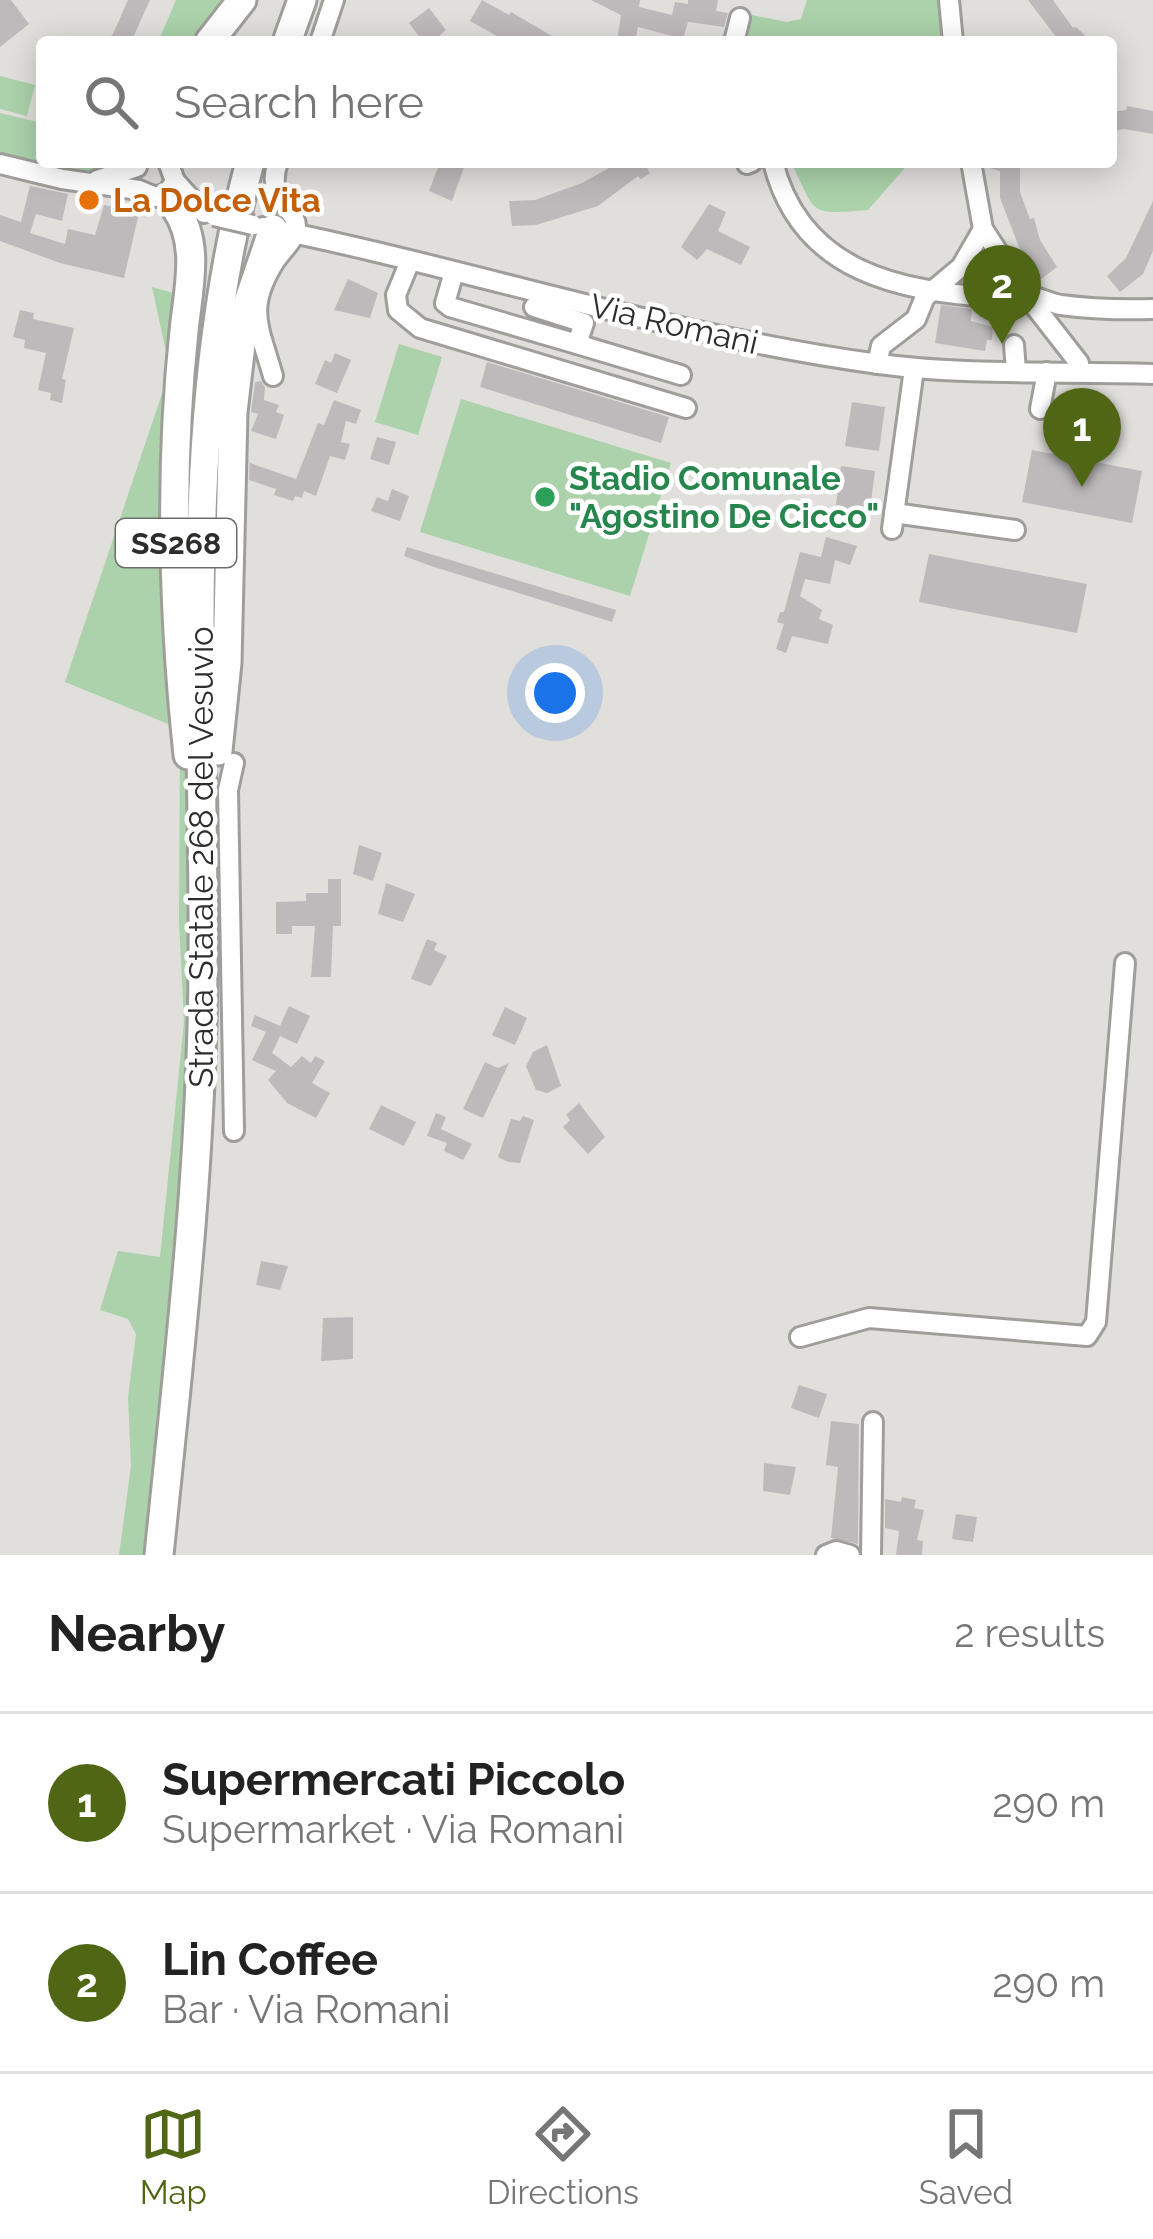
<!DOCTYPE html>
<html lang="en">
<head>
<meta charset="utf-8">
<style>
	body { margin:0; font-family:Raleway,sans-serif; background:#f6f6f6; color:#222 }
	.you { position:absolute; left:555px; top:693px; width:42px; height:42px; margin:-30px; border:9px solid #fff; border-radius:50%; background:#1a73e8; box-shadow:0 0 0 18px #1a73e833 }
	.badge { display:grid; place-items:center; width:78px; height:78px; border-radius:50%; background:#4f6614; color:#fff; font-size:39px; font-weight:700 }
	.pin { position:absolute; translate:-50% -99px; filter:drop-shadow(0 3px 6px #0008) }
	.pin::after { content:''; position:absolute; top:63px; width:42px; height:36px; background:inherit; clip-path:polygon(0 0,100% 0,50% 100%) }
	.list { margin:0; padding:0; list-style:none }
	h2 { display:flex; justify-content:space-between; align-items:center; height:156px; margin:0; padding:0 48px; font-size:51px }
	h2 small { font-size:39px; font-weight:400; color:#767676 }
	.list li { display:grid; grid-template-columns:78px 1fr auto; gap:36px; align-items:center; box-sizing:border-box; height:180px; padding:0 48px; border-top:3px solid #e0e0e0 }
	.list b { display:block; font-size:45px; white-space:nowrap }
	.list p { margin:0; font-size:39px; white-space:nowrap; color:#767676 }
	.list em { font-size:39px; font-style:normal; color:#767676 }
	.icon { flex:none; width:66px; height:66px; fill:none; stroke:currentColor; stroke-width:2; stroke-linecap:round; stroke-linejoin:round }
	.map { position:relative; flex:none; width:1153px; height:1555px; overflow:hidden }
	.search { position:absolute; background:#fff; box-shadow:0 6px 30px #0003; left:36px; right:36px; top:36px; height:132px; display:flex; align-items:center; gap:30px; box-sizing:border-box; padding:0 42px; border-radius:12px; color:#767676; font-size:45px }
	.sheet { height:516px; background:#fff }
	nav { display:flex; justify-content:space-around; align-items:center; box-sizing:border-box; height:168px; border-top:3px solid #e0e0e0; background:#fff; font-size:33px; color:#767676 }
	nav a { display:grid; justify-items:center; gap:6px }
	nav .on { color:#4f6614 }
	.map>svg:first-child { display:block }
	.green { fill:#abd2aa }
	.building { fill:#bebabb }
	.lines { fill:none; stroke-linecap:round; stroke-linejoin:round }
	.minor-casing { stroke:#a09e9b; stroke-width:24 }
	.highway-casing { stroke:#a09e9b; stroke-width:33 }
	.minor { stroke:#fff; stroke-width:18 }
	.highway { stroke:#fff; stroke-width:27 }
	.minor-bridge-casing { stroke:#a09e9b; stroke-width:24; stroke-linecap:butt }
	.minor-bridge { stroke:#fff; stroke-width:18 }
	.food-dot { fill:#e8710a; stroke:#fff; stroke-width:4.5 }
	.leisure-dot { fill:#2e9e5b; stroke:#fff; stroke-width:4.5 }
	.labels { text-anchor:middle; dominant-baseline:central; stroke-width:9; stroke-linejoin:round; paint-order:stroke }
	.shield { fill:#fff; stroke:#6d6c6b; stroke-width:3 }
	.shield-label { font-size:30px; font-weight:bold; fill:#2e2d2c }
	.food-label { font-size:33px; font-weight:bold; fill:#c56008; stroke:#fff; text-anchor:start }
	.street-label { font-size:33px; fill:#2e2d2c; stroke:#fff }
	.leisure-label { font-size:33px; font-weight:bold; fill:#27864d; stroke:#fff; text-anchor:start }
</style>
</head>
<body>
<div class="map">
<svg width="1153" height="1555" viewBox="0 0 1153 1555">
	<rect width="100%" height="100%" fill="#e1dfdc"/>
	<g class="green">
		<polygon points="176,0 231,0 197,42 158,42"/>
		<polygon points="807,0 942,0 944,42 741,42 747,14 787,22 801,19"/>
		<polygon points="0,76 35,85 27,116 0,109"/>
		<polygon points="0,113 42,123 42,162 120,162 88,171 0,154"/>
		<path d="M791 162H910L868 210C806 215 817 214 791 162Z"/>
		<polygon points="152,287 180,295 178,728 65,682 170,370"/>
		<polygon points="399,344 442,357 418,435 375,422"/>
		<polygon points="461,399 671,463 630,596 420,532"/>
		<polygon points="180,740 184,743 194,942 187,1146 150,1555 119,1555 131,1466 128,1397 136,1334 128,1319 100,1310 118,1251 160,1257 184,1022 179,922"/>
	</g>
	<g class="building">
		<polygon points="0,0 11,0 29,24 0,47"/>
		<polygon points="128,0 150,0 131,42 105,42 113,34"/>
		<polygon points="482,0 509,15 511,12 562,42 511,42 495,35 470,21"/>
		<polygon points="591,0 640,0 639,7 672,15 675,2 688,4 688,0 718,0 716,11 728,13 724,27 688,22 683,39 638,27 635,42 617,42 621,15"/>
		<polygon points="1028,0 1053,0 1073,28 1076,27 1092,42 1060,42"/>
		<polygon points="429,8 446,30 439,36 442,42 423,42 409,23"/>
		<polygon points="1127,106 1153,111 1153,134 1124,129 1111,132 1111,112 1126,110"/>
		<polygon points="440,162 466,162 452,201 429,191"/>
		<polygon points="620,162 653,162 647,168 650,173 641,179 638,176 598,206 536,225 512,226 509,201 535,200 582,183"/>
		<polygon points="985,162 1016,162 1020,167 1020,192 1030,219 1034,218 1040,240 1057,267 1040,280 1021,252 1000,198 1000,171 986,167"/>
		<polygon points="30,186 68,194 62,221 36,214 30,233 65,244 68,229 95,235 104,205 139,213 124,278 60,263 0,241 0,215 21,222"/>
		<polygon points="1153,201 1153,251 1143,274 1120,292 1107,276 1126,258"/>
		<polygon points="709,204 726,212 718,231 750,247 741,265 707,249 697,260 681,247"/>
		<polygon points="348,279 378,293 370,318 334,310"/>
		<polygon points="941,305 972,309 971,321 993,327 992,340 987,340 985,351 935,343"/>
		<polygon points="20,310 34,313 33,319 74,328 62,379 66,380 62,403 50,400 51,393 38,390 46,353 24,348 25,340 13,337"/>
		<polygon points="335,353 351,360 337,393 315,384 325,360 331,363"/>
		<polygon points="487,362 669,417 661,443 480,387"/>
		<polygon points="261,381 265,387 264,400 279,405 276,412 284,415 276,439 251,431 258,414 251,412 255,382"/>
		<polygon points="334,400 361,410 356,424 346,421 341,442 350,444 345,460 330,456 316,496 304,491 302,498 295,496 293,501 274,495 276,489 249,480 250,455 250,463 296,479 318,423 324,425"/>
		<polygon points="852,402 885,407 879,451 845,446"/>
		<polygon points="377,437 396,442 389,465 370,459"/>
		<polygon points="1032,450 1142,471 1132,523 1022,502"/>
		<polygon points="841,466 875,471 869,516 835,512"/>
		<polygon points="392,489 409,496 400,521 371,511 377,497 388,501"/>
		<polygon points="826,537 857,546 850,565 835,560 830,584 805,579 800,596 822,610 819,619 833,625 828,644 792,636 786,653 776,649 784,624 777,622 780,612 784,612 800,552 821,557"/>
		<polygon points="407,547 616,610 612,622 431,566 404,556"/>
		<polygon points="929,554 1087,584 1077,633 919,602"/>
		<polygon points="359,845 382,853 373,881 353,874"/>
		<polygon points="328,879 341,879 341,926 333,926 331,977 311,977 315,926 292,926 292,934 276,934 276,902 306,901 306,893 328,893"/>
		<polygon points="386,883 415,894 403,922 378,914"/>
		<polygon points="427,939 437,943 434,950 447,956 431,986 411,979"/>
		<polygon points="289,1006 310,1016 297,1044 280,1036 272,1053 291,1067 302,1056 311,1063 315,1056 325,1061 312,1083 330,1093 316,1118 287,1103 268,1080 276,1071 252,1060 266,1032 251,1026 255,1015 280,1026"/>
		<polygon points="505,1007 527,1018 515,1045 492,1035"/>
		<polygon points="547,1045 561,1086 547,1093 536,1090 526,1066 533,1052"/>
		<polygon points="485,1062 498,1068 509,1063 483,1118 463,1109"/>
		<polygon points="579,1103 605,1137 588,1154 563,1127 570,1120 566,1115"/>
		<polygon points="381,1105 416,1122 404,1146 369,1129"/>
		<polygon points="436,1113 446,1117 441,1129 472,1144 463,1160 444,1151 447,1143 427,1136"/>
		<polygon points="523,1116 534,1120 520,1163 508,1162 498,1157 511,1119 520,1121"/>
		<polygon points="261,1261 288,1266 280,1290 256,1285"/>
		<polygon points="353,1317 353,1359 321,1361 323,1318"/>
		<polygon points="799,1385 827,1394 819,1418 791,1408"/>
		<polygon points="831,1421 859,1424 858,1544 831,1538 838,1467 826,1465"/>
		<polygon points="764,1463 796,1467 790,1495 763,1491"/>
		<polygon points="902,1497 916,1500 914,1508 924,1510 917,1540 923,1541 922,1555 896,1555 899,1531 885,1528 885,1499 901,1502"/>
		<polygon points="956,1514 977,1517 973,1542 952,1539"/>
	</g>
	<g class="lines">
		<g class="minor-casing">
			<g id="minor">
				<polyline points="949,0 953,42"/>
				<polyline points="320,42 334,0"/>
				<polyline points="734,42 740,18"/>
				<path d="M773 162C801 273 899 291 998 298 1007 298 1016 295 1025 295 1037 296 1049 303 1061 305 1091 309 1123 310 1153 309"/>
				<polyline points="971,162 983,229 1026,295 1079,363 1079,372"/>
				<polyline points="0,164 62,179 139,190 156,197 168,192 175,181 168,162"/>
				<polyline points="747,164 752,162"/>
				<polyline points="97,180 137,167"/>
				<polyline points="175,181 204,213"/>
				<path d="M263 227C469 268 670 336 879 364 969 376 1062 371 1153 374"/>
				<polyline points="410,261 396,295 398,310 420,328 686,408"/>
				<polyline points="454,272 445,303 450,307 577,344 584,323 534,307"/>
				<polyline points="577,344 681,375"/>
				<polyline points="1014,345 1016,371"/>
				<polyline points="877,364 881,346 916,319 925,297 961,267 983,229"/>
				<path d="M273 376C259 326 245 309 275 261 281 252 294 240 296 230 299 207 264 202 278 162"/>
				<polyline points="1040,409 1047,372"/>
				<polyline points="894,513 1015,530"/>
				<polyline points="892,529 914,369"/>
				<polyline points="234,1131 228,790 234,763"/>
				<polyline points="800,1337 869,1318 1087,1336 1096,1322 1125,963"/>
				<polyline points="826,1555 836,1551 850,1555"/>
				<polyline points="871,1555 873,1422"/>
			</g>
		</g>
		<g class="highway-casing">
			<g id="highway">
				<polyline points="209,42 242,0"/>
				<polyline points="287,42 302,0"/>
				<path d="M175 207C201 244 188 289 184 331 169 472 173 614 188 755"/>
				<polyline points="218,751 227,663 233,412 245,311 273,229"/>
				<path d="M159 1555C179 1359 202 1163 203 966 205 698 179 424 250 162"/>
			</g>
		</g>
		<use href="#minor" class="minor"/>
		<use href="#highway" class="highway"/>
		<g class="minor-bridge-casing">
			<polyline id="minor-bridge" points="214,216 253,225"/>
		</g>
		<use href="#minor-bridge" class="minor-bridge"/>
	</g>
	<circle class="food-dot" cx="89" cy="200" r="12"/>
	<circle class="leisure-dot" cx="545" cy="497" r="12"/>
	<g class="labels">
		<rect class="shield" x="116" y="519" width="120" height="48" rx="9"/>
		<g class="shield-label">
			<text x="176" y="543">SS268</text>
		</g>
		<g class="food-label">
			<text x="113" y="200">La Dolce Vita</text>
		</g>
		<g class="street-label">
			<text transform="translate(674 324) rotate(13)">Via Romani</text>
			<text transform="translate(201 857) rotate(-90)">Strada Statale 268 del Vesuvio</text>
		</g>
		<g class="leisure-label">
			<text x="569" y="478">Stadio Comunale<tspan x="569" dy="38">"Agostino De Cicco"</tspan></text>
		</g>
	</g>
</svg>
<div class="you"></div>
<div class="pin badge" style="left:1082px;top:487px">1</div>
<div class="pin badge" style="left:1002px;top:344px">2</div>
<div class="search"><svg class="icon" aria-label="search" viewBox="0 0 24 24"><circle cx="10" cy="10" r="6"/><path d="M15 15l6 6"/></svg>Search here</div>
</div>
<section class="sheet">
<h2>Nearby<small>2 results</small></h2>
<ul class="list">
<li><span class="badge">1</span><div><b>Supermercati Piccolo</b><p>Supermarket · Via Romani</p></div><em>290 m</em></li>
<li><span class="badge">2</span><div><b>Lin Coffee</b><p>Bar · Via Romani</p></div><em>290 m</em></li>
</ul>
</section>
<nav>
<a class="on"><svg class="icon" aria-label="map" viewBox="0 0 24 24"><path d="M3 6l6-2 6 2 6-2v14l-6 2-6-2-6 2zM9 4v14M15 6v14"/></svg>Map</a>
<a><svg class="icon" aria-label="directions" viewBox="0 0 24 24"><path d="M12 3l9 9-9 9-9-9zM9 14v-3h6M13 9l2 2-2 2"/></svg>Directions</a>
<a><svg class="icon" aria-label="saved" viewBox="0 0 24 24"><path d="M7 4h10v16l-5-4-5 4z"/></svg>Saved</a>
</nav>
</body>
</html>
